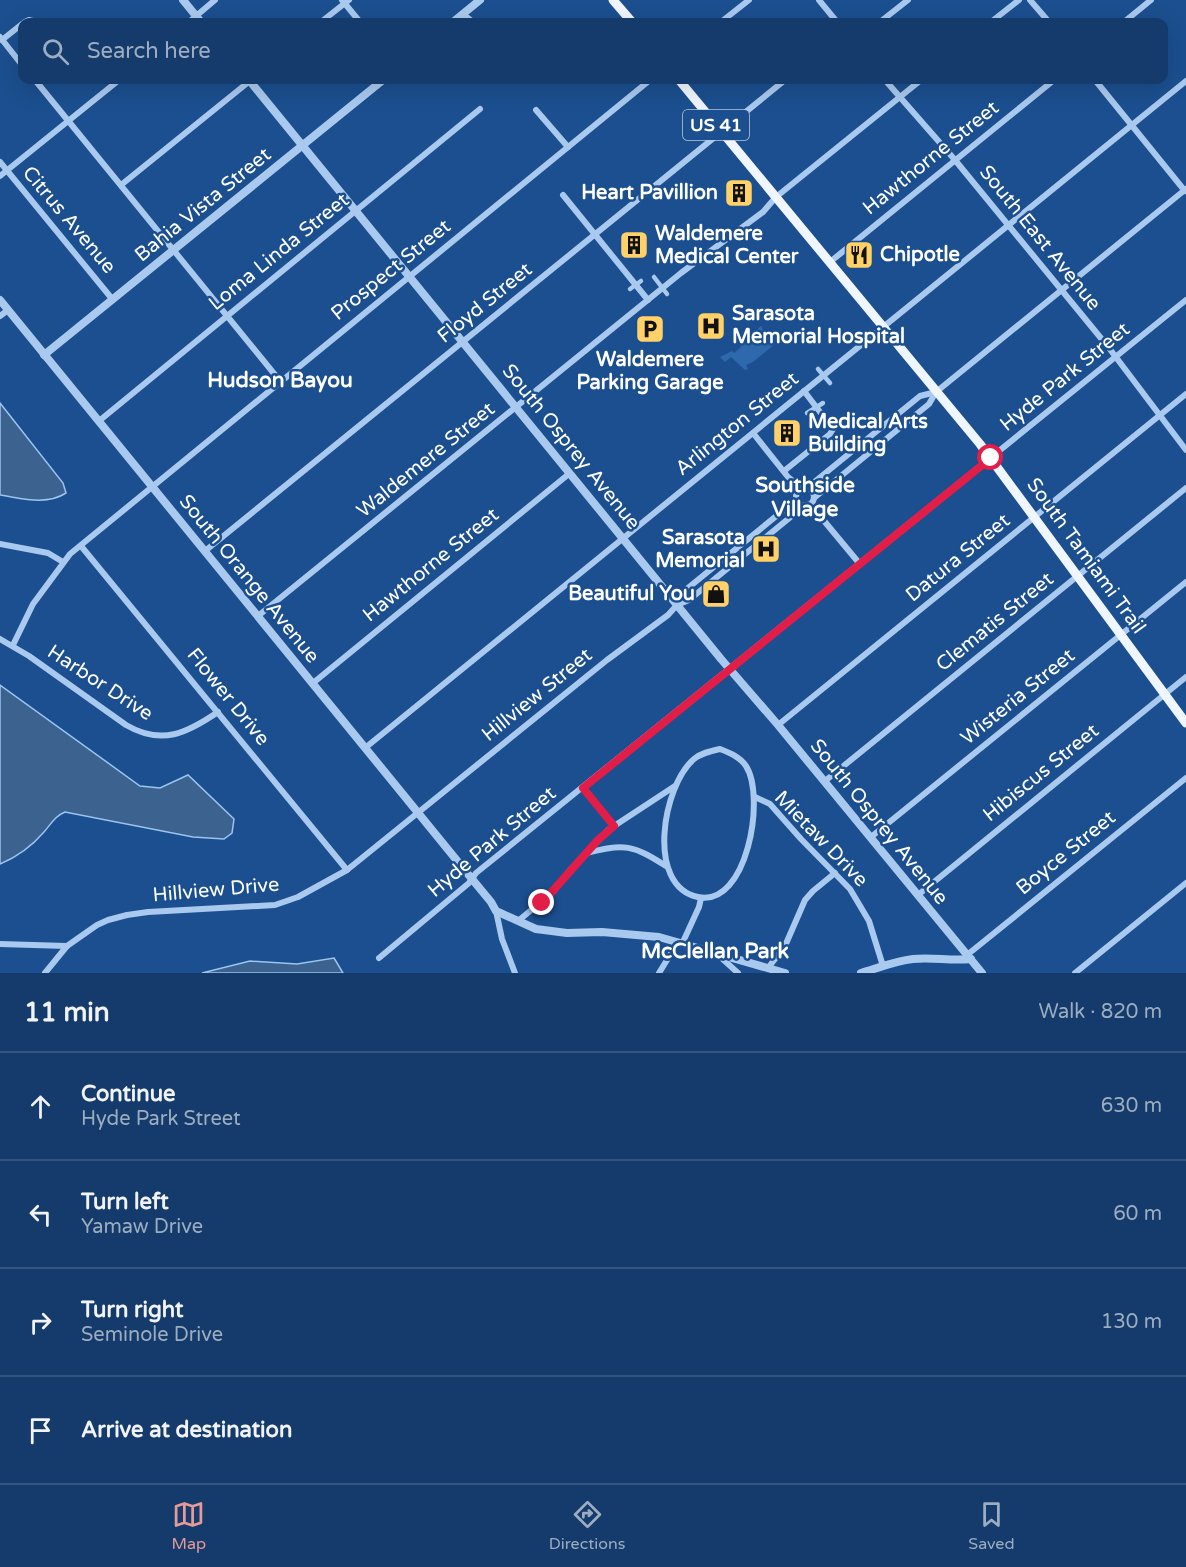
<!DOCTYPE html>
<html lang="en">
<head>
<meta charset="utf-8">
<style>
	body { margin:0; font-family:"Varela Round",sans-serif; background:#214673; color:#f1f3f6 }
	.stop { position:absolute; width:18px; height:18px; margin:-14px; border:4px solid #e11d48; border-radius:50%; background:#fff }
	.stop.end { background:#e11d48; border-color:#fff; box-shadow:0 2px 6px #0008 }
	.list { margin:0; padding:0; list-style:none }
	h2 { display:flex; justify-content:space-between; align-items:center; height:78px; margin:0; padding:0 24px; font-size:26px }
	h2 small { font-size:20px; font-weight:400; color:#9dadc1 }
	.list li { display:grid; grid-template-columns:39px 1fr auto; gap:18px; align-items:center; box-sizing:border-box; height:108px; padding:0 24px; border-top:2px solid #33557e }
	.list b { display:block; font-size:22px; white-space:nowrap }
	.list p { margin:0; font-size:20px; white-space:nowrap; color:#9dadc1 }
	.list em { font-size:20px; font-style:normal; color:#9dadc1 }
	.icon { flex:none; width:33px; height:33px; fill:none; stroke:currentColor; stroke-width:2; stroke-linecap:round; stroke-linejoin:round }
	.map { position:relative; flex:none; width:1186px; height:973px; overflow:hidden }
	.search { position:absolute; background:#143b6b; box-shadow:0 6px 24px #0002; left:18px; right:18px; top:18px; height:66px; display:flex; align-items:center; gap:15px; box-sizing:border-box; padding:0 21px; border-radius:12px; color:#9dadc1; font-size:22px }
	.sheet { height:510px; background:#143b6b }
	nav { display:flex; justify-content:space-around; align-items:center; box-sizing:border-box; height:84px; border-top:2px solid #33557e; background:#143b6b; font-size:16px; color:#9dadc1 }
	nav a { display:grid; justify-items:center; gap:3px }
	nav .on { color:#e69b98 }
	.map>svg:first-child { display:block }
	.green { fill:#2e69ad }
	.water { fill:#3c6290; stroke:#9cc4f0; stroke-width:1.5 }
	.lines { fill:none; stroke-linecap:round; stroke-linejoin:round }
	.minor { stroke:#a9c9ee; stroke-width:6 }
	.tertiary { stroke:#a9c9ee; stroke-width:8 }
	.primary { stroke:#f0f6ff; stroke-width:9 }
	.pedestrian-bridge { stroke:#a9c9ee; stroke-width:4.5 }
	.route { stroke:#e11d48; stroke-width:8 }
	.labels { text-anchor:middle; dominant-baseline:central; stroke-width:5; stroke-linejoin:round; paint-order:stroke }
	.shield { fill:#1b4f8f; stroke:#bbcadd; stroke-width:1.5 }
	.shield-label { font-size:18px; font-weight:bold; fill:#fff }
	.street-label { font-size:20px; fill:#fff; stroke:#1b4f8f }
	.poi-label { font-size:20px; font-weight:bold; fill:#fff; stroke:#1b4f8f; text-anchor:start }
	.neighbourhood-label { font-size:21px; font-weight:bold; fill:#fff; stroke:#1b4f8f }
</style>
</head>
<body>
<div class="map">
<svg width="1186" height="973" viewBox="0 0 1186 973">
	<rect width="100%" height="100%" fill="#1b4f8f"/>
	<polygon class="green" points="761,326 765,334 775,344 753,362 746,365 748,369 745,370 731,357 725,362 720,357 732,351 734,353 741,347 739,344"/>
	<g class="water">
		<path d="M0 403 63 483 66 493C46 506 21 498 0 495Z"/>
		<path d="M0 685 140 786 160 788 188 775 234 819 232 833 224 839 193 837 65 812C55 816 51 824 44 832 32 846 17 857 0 864Z"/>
		<polygon points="334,958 343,973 202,973 250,961 297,964"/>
	</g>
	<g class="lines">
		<g class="minor">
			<polyline points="342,0 360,22"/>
			<polyline points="819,0 837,22"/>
			<polyline points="1030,0 1049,22"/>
			<polyline points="463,14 473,22"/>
			<polyline points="25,22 29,20 36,22"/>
			<polyline points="189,22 215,0"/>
			<polyline points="321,22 349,0"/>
			<polyline points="721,22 749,0"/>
			<polyline points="880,22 908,0"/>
			<polyline points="991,22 1019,0"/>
			<polyline points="1124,22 1151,0"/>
			<polyline points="0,37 22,65"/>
			<polyline points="2,40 22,24"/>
			<polyline points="35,80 280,381"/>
			<polyline points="885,80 955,160 1109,348 1186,450"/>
			<polyline points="1095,80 1185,191"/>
			<polyline points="536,110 568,147"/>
			<polyline points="0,162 113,300"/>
			<polyline points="0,176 119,80"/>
			<polyline points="121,185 251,80"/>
			<polyline points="563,195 648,300"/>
			<polyline points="830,262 1054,80"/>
			<polyline points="0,316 8,310"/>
			<polyline points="99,421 480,109"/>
			<polyline points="753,433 788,477 802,488"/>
			<polyline points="784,471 830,434 833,429 804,391"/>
			<circle cx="805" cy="497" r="9"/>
			<polyline points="807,488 920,396 936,392"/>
			<polyline points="814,498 929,404 936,392 1186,189"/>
			<polyline points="808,505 820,516 859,563"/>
			<polyline points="0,544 48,553 63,562"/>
			<polyline points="81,546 347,870"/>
			<polyline points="205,551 785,80"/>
			<polyline points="677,605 689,600 804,506"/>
			<polyline points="258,616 681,273 763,212 776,197 921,80"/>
			<path d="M0 639 29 656 126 725C162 746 187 733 218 712"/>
			<polyline points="13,645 33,604 70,554 650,80"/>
			<polyline points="313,683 570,473"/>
			<polyline points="778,725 1186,394"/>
			<polyline points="365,748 1186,81"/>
			<path d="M720 749C730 753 740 757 746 766 766 797 747 908 698 897 645 886 663 785 694 759 701 753 711 751 720 749Z"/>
			<polyline points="825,781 1186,488"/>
			<polyline points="583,787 614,826"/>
			<polyline points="755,797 770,804 801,839 850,889 869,921 883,966"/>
			<polyline points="871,837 1186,582"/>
			<path d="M586 853C625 843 633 845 666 866"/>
			<polyline points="918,895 1186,677"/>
			<polyline points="496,911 502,939 515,973"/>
			<polyline points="518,921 553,892 570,870 608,830 675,786"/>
			<polyline points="0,944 67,946"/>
			<polyline points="682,944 699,907 701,898"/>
			<polyline points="716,953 738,973"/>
			<polyline points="967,955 1186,778"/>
			<polyline points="379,958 469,883 476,873 1186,300"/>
			<polyline points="768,968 785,946 805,900 813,891 835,873"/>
			<polyline points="45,973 67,946 97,925 108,920 127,915 148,912 275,905 298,897 347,870 607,660 668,615 677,605 683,592 796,500"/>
			<polyline points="659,973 678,942"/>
			<polyline points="1075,973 1186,883"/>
		</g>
		<g class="tertiary">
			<polyline points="183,0 201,22"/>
			<polyline points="453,22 480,0"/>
			<polyline points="249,80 721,659 778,725 982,973"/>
			<polyline points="0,300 472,879 491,902 496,911 536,929 567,933 602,932 659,937 785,973"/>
			<polyline points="44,355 383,80"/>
			<path d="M861 973C878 968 895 961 913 959 932 957 951 961 971 959"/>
		</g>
		<g class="primary">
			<polyline points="613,0 632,22"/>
			<polyline points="679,80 980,444 1186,723"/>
		</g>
		<g class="pedestrian-bridge">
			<polyline points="654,277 667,294"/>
			<polyline points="630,289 641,281"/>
			<polyline points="818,369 830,383"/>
			<polyline points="807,413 823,403"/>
		</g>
	</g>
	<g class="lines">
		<polyline class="route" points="542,903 597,841 614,826 583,788 991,458"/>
	</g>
	<defs>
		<g id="building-square" transform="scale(1.5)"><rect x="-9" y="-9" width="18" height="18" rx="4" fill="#ffd166" stroke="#1b4f8f"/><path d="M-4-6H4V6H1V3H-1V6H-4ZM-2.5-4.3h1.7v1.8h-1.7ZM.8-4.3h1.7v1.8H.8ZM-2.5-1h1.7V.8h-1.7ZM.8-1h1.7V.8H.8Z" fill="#111"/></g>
		<g id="restaurant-square" transform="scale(1.5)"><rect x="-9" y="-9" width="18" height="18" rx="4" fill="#ffd166" stroke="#1b4f8f"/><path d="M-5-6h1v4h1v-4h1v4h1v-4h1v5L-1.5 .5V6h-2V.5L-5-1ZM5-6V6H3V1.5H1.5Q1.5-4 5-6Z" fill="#111"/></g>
		<g id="hospital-square" transform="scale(1.5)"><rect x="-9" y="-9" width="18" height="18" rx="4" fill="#ffd166" stroke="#1b4f8f"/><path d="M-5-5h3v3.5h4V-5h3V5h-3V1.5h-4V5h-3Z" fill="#111"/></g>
		<g id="parking-square" transform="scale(1.5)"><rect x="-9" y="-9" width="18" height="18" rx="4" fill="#ffd166" stroke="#1b4f8f"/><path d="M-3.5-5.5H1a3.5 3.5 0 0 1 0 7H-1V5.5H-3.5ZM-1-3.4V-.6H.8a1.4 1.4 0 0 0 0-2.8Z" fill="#111"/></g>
		<g id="shop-square" transform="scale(1.5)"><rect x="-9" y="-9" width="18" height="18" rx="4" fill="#ffd166" stroke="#1b4f8f"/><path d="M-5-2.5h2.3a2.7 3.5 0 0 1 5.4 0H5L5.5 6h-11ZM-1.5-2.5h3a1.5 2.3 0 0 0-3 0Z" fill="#111"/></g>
	</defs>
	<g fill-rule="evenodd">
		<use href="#building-square" x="739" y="193"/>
		<use href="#building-square" x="634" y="245"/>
		<use href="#restaurant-square" x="859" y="255"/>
		<use href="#hospital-square" x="711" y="326"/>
		<use href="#parking-square" x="650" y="329"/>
		<use href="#building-square" x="787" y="433"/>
		<use href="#hospital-square" x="766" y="549"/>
		<use href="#shop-square" x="716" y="594"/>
	</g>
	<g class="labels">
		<rect class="shield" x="683" y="110" width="66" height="30" rx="4.5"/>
		<g class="shield-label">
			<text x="716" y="125">US 41</text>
		</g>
		<g class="street-label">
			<text transform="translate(931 158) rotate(-39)">Hawthorne Street</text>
			<text transform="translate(203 205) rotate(-39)">Bahia Vista Street</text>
			<text transform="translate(69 220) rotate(50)">Citrus Avenue</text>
			<text transform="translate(1040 238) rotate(51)">South East Avenue</text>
			<text transform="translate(279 252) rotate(-39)">Loma Linda Street</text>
			<text transform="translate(391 270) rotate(-39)">Prospect Street</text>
			<text transform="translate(485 303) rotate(-39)">Floyd Street</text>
			<text transform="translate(1065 377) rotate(-39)">Hyde Park Street</text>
			<text transform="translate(737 424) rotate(-39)">Arlington Street</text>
			<text transform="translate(571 447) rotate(51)">South Osprey Avenue</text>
			<text transform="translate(426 460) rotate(-39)">Waldemere Street</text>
			<text transform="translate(1086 556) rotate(54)">South Tamiami Trail</text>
			<text transform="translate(958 558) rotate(-39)">Datura Street</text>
			<text transform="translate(431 565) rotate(-39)">Hawthorne Street</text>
			<text transform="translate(249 579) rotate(51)">South Orange Avenue</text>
			<text transform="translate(995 622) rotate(-39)">Clematis Street</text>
			<text transform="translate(100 683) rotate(33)">Harbor Drive</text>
			<text transform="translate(537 695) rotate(-39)">Hillview Street</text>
			<text transform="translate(228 697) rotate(51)">Flower Drive</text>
			<text transform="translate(1018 697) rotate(-39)">Wisteria Street</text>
			<text transform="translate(1041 773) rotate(-39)">Hibiscus Street</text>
			<text transform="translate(879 822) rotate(51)">South Osprey Avenue</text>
			<text transform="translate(821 839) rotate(46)">Mietaw Drive</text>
			<text transform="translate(492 842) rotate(-40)">Hyde Park Street</text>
			<text transform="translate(1066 853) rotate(-39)">Boyce Street</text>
			<text transform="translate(216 890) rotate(-5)">Hillview Drive</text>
		</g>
		<g class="poi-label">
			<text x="718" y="193" text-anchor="end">Heart Pavillion</text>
			<text x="655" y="234">Waldemere<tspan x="655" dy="23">Medical Center</tspan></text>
			<text x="880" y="255">Chipotle</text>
			<text x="732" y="314">Sarasota<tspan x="732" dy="23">Memorial Hospital</tspan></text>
			<text x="650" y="360" text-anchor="middle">Waldemere<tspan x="650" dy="23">Parking Garage</tspan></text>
			<text x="808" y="422">Medical Arts<tspan x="808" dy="23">Building</tspan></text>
			<text x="745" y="538" text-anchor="end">Sarasota<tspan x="745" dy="23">Memorial</tspan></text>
			<text x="695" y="594" text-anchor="end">Beautiful You</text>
		</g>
		<g class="neighbourhood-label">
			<text x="280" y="380">Hudson Bayou</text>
			<text x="805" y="485">Southside<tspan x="805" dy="24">Village</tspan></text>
			<text x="715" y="951">McClellan Park</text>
		</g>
	</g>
</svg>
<div class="stop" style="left:991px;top:458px"></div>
<div class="stop end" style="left:542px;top:903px"></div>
<div class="search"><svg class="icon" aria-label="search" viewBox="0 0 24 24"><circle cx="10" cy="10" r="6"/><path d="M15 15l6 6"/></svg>Search here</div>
</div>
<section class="sheet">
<h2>11 min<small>Walk · 820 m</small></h2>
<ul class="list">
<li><svg class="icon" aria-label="ahead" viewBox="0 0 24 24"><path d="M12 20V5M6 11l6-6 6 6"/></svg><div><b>Continue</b><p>Hyde Park Street</p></div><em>630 m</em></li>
<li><svg class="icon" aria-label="left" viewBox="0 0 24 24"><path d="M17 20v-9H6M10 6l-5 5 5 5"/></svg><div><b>Turn left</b><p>Yamaw Drive</p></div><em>60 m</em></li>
<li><svg class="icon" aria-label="right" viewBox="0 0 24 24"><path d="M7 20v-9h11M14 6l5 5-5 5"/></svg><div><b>Turn right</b><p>Seminole Drive</p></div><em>130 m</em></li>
<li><svg class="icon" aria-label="arrive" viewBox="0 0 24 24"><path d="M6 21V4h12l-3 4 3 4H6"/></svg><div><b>Arrive at destination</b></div></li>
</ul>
</section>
<nav>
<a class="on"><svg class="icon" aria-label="map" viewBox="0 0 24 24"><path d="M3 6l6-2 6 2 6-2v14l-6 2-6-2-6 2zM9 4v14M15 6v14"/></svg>Map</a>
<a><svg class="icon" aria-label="directions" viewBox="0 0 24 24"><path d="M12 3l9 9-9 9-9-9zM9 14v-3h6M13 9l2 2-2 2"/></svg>Directions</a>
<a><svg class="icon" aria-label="saved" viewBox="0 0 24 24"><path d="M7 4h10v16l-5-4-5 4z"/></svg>Saved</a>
</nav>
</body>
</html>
